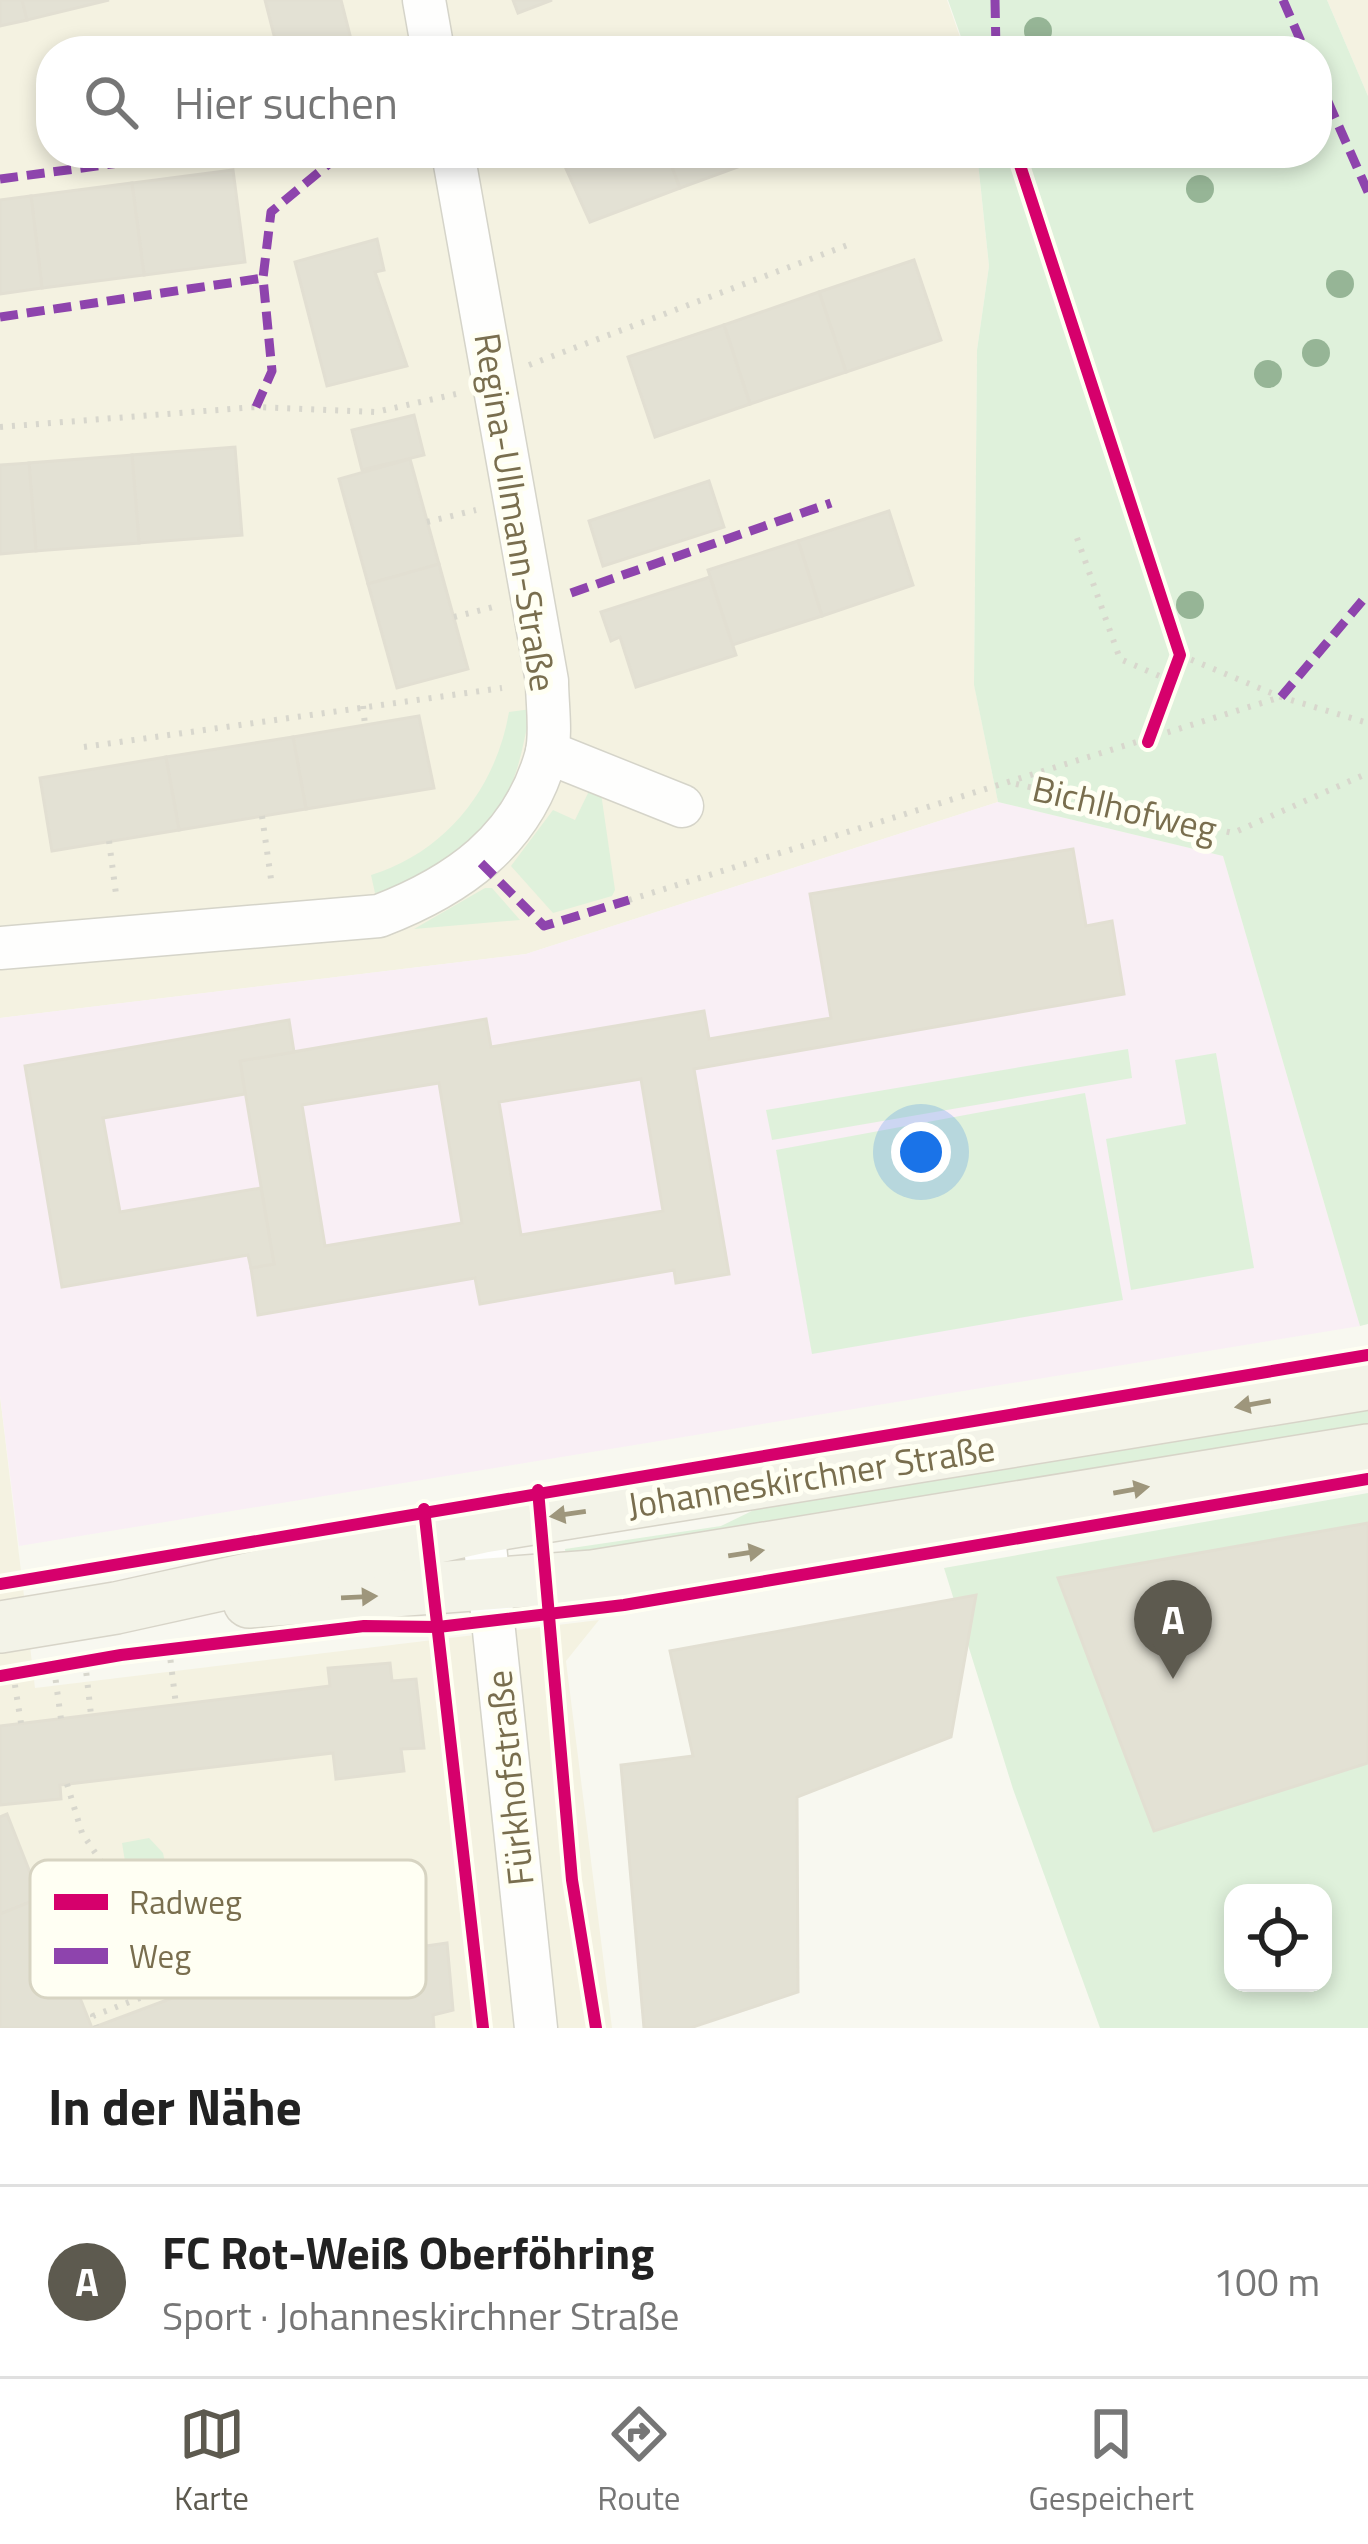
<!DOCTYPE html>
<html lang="de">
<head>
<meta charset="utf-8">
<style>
	body { margin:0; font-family:"Titillium Web",sans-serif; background:#f2f2f2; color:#222 }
	.controls { position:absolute; right:36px; bottom:36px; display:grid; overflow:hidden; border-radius:24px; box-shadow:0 6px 18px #0003 }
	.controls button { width:108px; height:108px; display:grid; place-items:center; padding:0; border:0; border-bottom:3px solid #e0e0e0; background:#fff; color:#222; font:60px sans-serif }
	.you { position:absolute; left:921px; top:1152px; width:42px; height:42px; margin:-30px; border:9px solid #fff; border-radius:50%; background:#1a73e8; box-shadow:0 0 0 18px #1a73e833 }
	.badge { display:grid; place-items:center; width:78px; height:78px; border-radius:50%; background:#5d5a4f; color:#fff; font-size:39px; font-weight:700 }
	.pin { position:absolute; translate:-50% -99px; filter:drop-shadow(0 3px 6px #0008) }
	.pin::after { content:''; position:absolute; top:63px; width:42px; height:36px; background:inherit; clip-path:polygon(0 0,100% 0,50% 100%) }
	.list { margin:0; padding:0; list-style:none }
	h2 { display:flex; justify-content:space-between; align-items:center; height:156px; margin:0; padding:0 48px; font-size:51px }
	h2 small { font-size:39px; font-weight:400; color:#767676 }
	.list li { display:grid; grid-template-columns:78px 1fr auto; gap:36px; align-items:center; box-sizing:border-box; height:192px; padding:0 48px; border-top:3px solid #e0e0e0 }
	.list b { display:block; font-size:45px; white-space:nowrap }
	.list p { margin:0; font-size:39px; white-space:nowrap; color:#767676 }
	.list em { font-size:39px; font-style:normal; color:#767676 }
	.icon { flex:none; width:66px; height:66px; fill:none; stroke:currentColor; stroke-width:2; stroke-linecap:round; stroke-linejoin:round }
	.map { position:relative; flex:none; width:1368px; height:2028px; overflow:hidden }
	.search { position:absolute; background:#fff; box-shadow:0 6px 18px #0003; left:36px; right:36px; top:36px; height:132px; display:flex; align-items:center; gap:30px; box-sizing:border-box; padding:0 42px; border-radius:48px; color:#767676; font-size:45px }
	.sheet { height:348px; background:#fff }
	nav { display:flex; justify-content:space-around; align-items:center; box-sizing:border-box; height:168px; border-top:3px solid #e0e0e0; background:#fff; font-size:33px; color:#767676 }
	nav a { display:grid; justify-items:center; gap:6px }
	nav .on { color:#5d5a4f }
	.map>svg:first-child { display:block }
	.residential { fill:#f4f2e1 }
	.education { fill:#f9eff5 }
	.green { fill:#dff1db; fill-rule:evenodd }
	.building { fill:#e3e1d4; stroke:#e2dfd2; stroke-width:3; fill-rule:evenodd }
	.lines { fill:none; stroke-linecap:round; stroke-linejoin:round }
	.minor-casing { stroke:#d5d4c9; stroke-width:45 }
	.major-casing { stroke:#d7d4c8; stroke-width:54 }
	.path { stroke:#d8d7cd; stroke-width:6; stroke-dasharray:3 9; stroke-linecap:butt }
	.minor { stroke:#fefefd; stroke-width:42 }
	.major { stroke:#f3f3e8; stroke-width:51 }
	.quiet { stroke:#8e44ad; stroke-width:9; stroke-dasharray:18 9; stroke-linecap:butt }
	.cycleway-casing { stroke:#fffff3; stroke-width:20 }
	.cycleway { stroke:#d6006c; stroke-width:12 }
	.tree { fill:#96b596 }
	.oneway { fill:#9e967c }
	.labels { text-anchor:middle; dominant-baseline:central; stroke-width:10; stroke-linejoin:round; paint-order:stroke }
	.street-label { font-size:36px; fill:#796e4e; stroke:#fffff3 }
	.key { fill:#fffff3; stroke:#d7d4c2; stroke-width:3 }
	.key-label { font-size:33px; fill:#796e4e }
</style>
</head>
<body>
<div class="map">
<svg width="1368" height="2028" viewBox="0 0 1368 2028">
	<rect width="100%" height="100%" fill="#f8f8f0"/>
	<g class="residential">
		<polygon points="0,0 947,0 965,51 51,51 51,153 977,153 989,266 977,350 974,684 998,802 526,954 0,1018"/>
		<polygon points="1327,0 1368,0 1368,96"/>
		<polygon points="0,1396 35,1688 599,1620 566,1661 612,2028 0,2028"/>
	</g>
	<polygon class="education" points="998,802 1223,856 1360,1326 19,1546 0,1396 0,1018 526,954"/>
	<g class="green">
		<polygon points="948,0 1327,0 1368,96 1368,1324 1360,1326 1223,856 998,802 974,685 977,350 989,266 977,153 1317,153 1317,51 966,51"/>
		<path d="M531 709C525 734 522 758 512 783 489 835 431 883 375 893L371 875C446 852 496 788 509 712Z"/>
		<polygon points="590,789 601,793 615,890 612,896 553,913 511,866 553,810 575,820"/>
		<polygon points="485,888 492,888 520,920 414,929"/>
		<polygon points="1128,1049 1132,1078 772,1140 766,1110"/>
		<polygon points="1216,1053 1254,1268 1131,1290 1106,1139 1186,1124 1175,1060"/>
		<polygon points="1085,1093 1123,1300 812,1354 776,1150"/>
		<polygon points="1368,1404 1368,1432 566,1562 565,1549 721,1526 756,1509"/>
		<path d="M1368 1493V2028H1100L1013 1789 944 1568ZM1233 1893H1323V1983H1233Z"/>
		<polygon points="149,1838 163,1853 173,1901 143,1905 129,1886 122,1843"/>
	</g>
	<g class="building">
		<polygon points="0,0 22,0 27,20 0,26"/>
		<polygon points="22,0 109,0 27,20"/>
		<polygon points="265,0 341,0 354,51 278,51"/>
		<polygon points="513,0 552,0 518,13"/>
		<polygon points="559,153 667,153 680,188 590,222"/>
		<polygon points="667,153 776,153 680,188"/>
		<polygon points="233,170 245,262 144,275 132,183"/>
		<polygon points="132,183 144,275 42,288 31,196"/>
		<polygon points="31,196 42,288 0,294 0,200"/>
		<polygon points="377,239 384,270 375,272 407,366 327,386 295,262"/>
		<polygon points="914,260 941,340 846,372 819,292"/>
		<polygon points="819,292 846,372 750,404 724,325"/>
		<polygon points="724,325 750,404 655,437 628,357"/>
		<polygon points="414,415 424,455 362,470 352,430"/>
		<polygon points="235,447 242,535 139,543 132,455"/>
		<polygon points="132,455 139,543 36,551 29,463"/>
		<polygon points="410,459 439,564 368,584 339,479"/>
		<polygon points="29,463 36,551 0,554 0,465"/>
		<polygon points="709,481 724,527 603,566 589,521"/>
		<polygon points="889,511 913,585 822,616 798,541"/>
		<polygon points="798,541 822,616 732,645 708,570"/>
		<polygon points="439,564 468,669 397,688 368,584"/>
		<polygon points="710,577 736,655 636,687 620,637 611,641 601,612"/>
		<polygon points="419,716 434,788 306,809 293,737"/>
		<polygon points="293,737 306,809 179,830 166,757"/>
		<polygon points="166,757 179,830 52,851 40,778"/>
		<path d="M1073 849 1086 926 1112 921 1124 994 694 1069 729 1274 676 1283 674 1270 480 1304 475 1278 258 1315 251 1268 274 1264 240 1061 486 1019 491 1047 704 1011 709 1039 831 1018 810 894ZM641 1079 663 1211 521 1235 499 1102ZM439 1083 462 1223 325 1246 302 1105Z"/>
		<polygon points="289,1020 294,1052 240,1061 245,1094 103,1118 120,1212 261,1188 274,1264 251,1268 248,1255 62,1287 25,1066"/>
		<polygon points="1368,1523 1368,1763 1154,1831 1058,1578"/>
		<polygon points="976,1595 951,1737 797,1797 798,1992 690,2028 644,2028 621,1765 693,1756 670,1651"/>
		<polygon points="390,1663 392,1681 416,1679 424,1748 401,1749 404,1771 336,1779 333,1753 60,1785 61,1799 0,1805 0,1726 330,1686 328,1668"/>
		<polygon points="7,1814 40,1898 0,1914 0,1817"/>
		<polygon points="40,1898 92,2028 0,2028 0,1914"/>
		<polygon points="425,1930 426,1946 447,1943 450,1976 453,2010 433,2015 434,2028 92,2028 247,1970 358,1956 356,1938"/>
	</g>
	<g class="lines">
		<g class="minor-casing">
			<g id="minor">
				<polyline points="424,0 433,51"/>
				<polyline points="547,752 682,806"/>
				<path d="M0 948 379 916C457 886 522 841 546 756 552 734 547 704 547 681L453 153"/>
				<polyline points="483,1527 536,2028"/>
			</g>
		</g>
		<g class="major-casing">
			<g id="major">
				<polyline points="249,1602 593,1576 1368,1450"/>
				<polyline points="0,1627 116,1608 483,1527 1368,1384"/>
			</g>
		</g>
		<g class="path">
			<polyline points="753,51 775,43"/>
			<polyline points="529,365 853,243"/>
			<polyline points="0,427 256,407 376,412 456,394"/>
			<polyline points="427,522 476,510"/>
			<polyline points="1077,538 1120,659 1171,681"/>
			<polyline points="454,617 497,606"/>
			<polyline points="1180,655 1281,697 1368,723"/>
			<polyline points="363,706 365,725"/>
			<polyline points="84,747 502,688"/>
			<polyline points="1016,784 1233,833 1368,773"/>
			<polyline points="262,816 271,879"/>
			<polyline points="109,841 116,894"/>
			<polyline points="629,900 1281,697"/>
			<polyline points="169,1648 176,1705"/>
			<polyline points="85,1661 91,1715"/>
			<polyline points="54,1668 61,1719"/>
			<polyline points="13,1673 21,1723"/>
			<polyline points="67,1784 82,1833 110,1875 163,1989 93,2016 96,2026"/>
		</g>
		<use href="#minor" class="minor"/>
		<use href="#major" class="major"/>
		<g class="quiet">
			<polyline points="995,0 996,51"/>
			<polyline points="1283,0 1305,51"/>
			<polyline points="1317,77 1368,192"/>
			<polyline points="0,179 194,153"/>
			<polyline points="0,317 263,278"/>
			<polyline points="256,407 272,371 263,278 271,212 342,153"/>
			<polyline points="571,593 831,503"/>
			<polyline points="1281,697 1368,594"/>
			<polyline points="481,863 544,926 629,900"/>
		</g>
		<g class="cycleway-casing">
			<g id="cycleway">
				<polyline points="1016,153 1180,655 1148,742"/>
				<polyline points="538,1490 572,1880 596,2028"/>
				<polyline points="424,1509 483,2028"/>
				<polyline points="0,1584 1368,1355"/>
				<polyline points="0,1676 121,1655 364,1626 438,1627 624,1605 1368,1479"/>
			</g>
		</g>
		<use href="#cycleway" class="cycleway"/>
	</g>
	<g class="tree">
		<circle cx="1038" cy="31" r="14"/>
		<circle cx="1200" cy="189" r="14"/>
		<circle cx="1340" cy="284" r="14"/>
		<circle cx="1316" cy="353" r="14"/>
		<circle cx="1268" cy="374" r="14"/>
		<circle cx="1190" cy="605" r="14"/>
	</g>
	<defs><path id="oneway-solid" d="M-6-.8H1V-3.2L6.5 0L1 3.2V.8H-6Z" transform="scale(3)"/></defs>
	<g class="oneway">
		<use href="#oneway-solid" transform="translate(1253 1404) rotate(170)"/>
		<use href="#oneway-solid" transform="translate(1131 1490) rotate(-10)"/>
		<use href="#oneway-solid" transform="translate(568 1514) rotate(172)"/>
		<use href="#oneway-solid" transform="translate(746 1553) rotate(-9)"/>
		<use href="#oneway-solid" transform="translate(359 1597) rotate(-3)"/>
	</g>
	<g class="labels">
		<g class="street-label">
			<text transform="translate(516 512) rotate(81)">Regina-Ullmann-Straße</text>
			<text transform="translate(1125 808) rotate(13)">Bichlhofweg</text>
			<text transform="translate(811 1476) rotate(-9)">Johanneskirchner Straße</text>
			<text transform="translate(509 1778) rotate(-96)">Fürkhofstraße</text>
		</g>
	</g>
	<rect x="30" y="1860" width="396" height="138" rx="18" class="key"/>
	<rect x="54" y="1894" width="54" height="16" fill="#d6006c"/>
	<rect x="54" y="1948" width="54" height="16" fill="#8e44ad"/>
	<g class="key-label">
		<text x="129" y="1914">Radweg</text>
		<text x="129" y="1968">Weg</text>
	</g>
</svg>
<div class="controls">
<button><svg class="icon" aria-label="locate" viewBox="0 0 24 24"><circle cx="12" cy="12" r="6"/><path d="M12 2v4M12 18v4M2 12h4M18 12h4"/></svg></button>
</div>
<div class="you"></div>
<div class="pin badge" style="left:1173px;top:1679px">A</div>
<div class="search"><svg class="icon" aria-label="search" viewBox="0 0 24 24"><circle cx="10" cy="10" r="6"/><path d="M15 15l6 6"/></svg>Hier suchen</div>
</div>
<section class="sheet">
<h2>In der Nähe<small></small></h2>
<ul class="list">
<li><span class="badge">A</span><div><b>FC Rot-Weiß Oberföhring</b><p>Sport · Johanneskirchner Straße</p></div><em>100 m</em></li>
</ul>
</section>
<nav>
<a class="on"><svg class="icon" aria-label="map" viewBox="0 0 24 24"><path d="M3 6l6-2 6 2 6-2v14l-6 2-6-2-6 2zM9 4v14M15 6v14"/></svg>Karte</a>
<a><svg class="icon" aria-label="directions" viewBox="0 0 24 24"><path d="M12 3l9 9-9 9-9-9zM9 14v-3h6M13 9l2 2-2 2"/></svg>Route</a>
<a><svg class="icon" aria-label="saved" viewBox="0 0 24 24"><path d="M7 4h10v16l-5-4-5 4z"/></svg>Gespeichert</a>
</nav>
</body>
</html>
